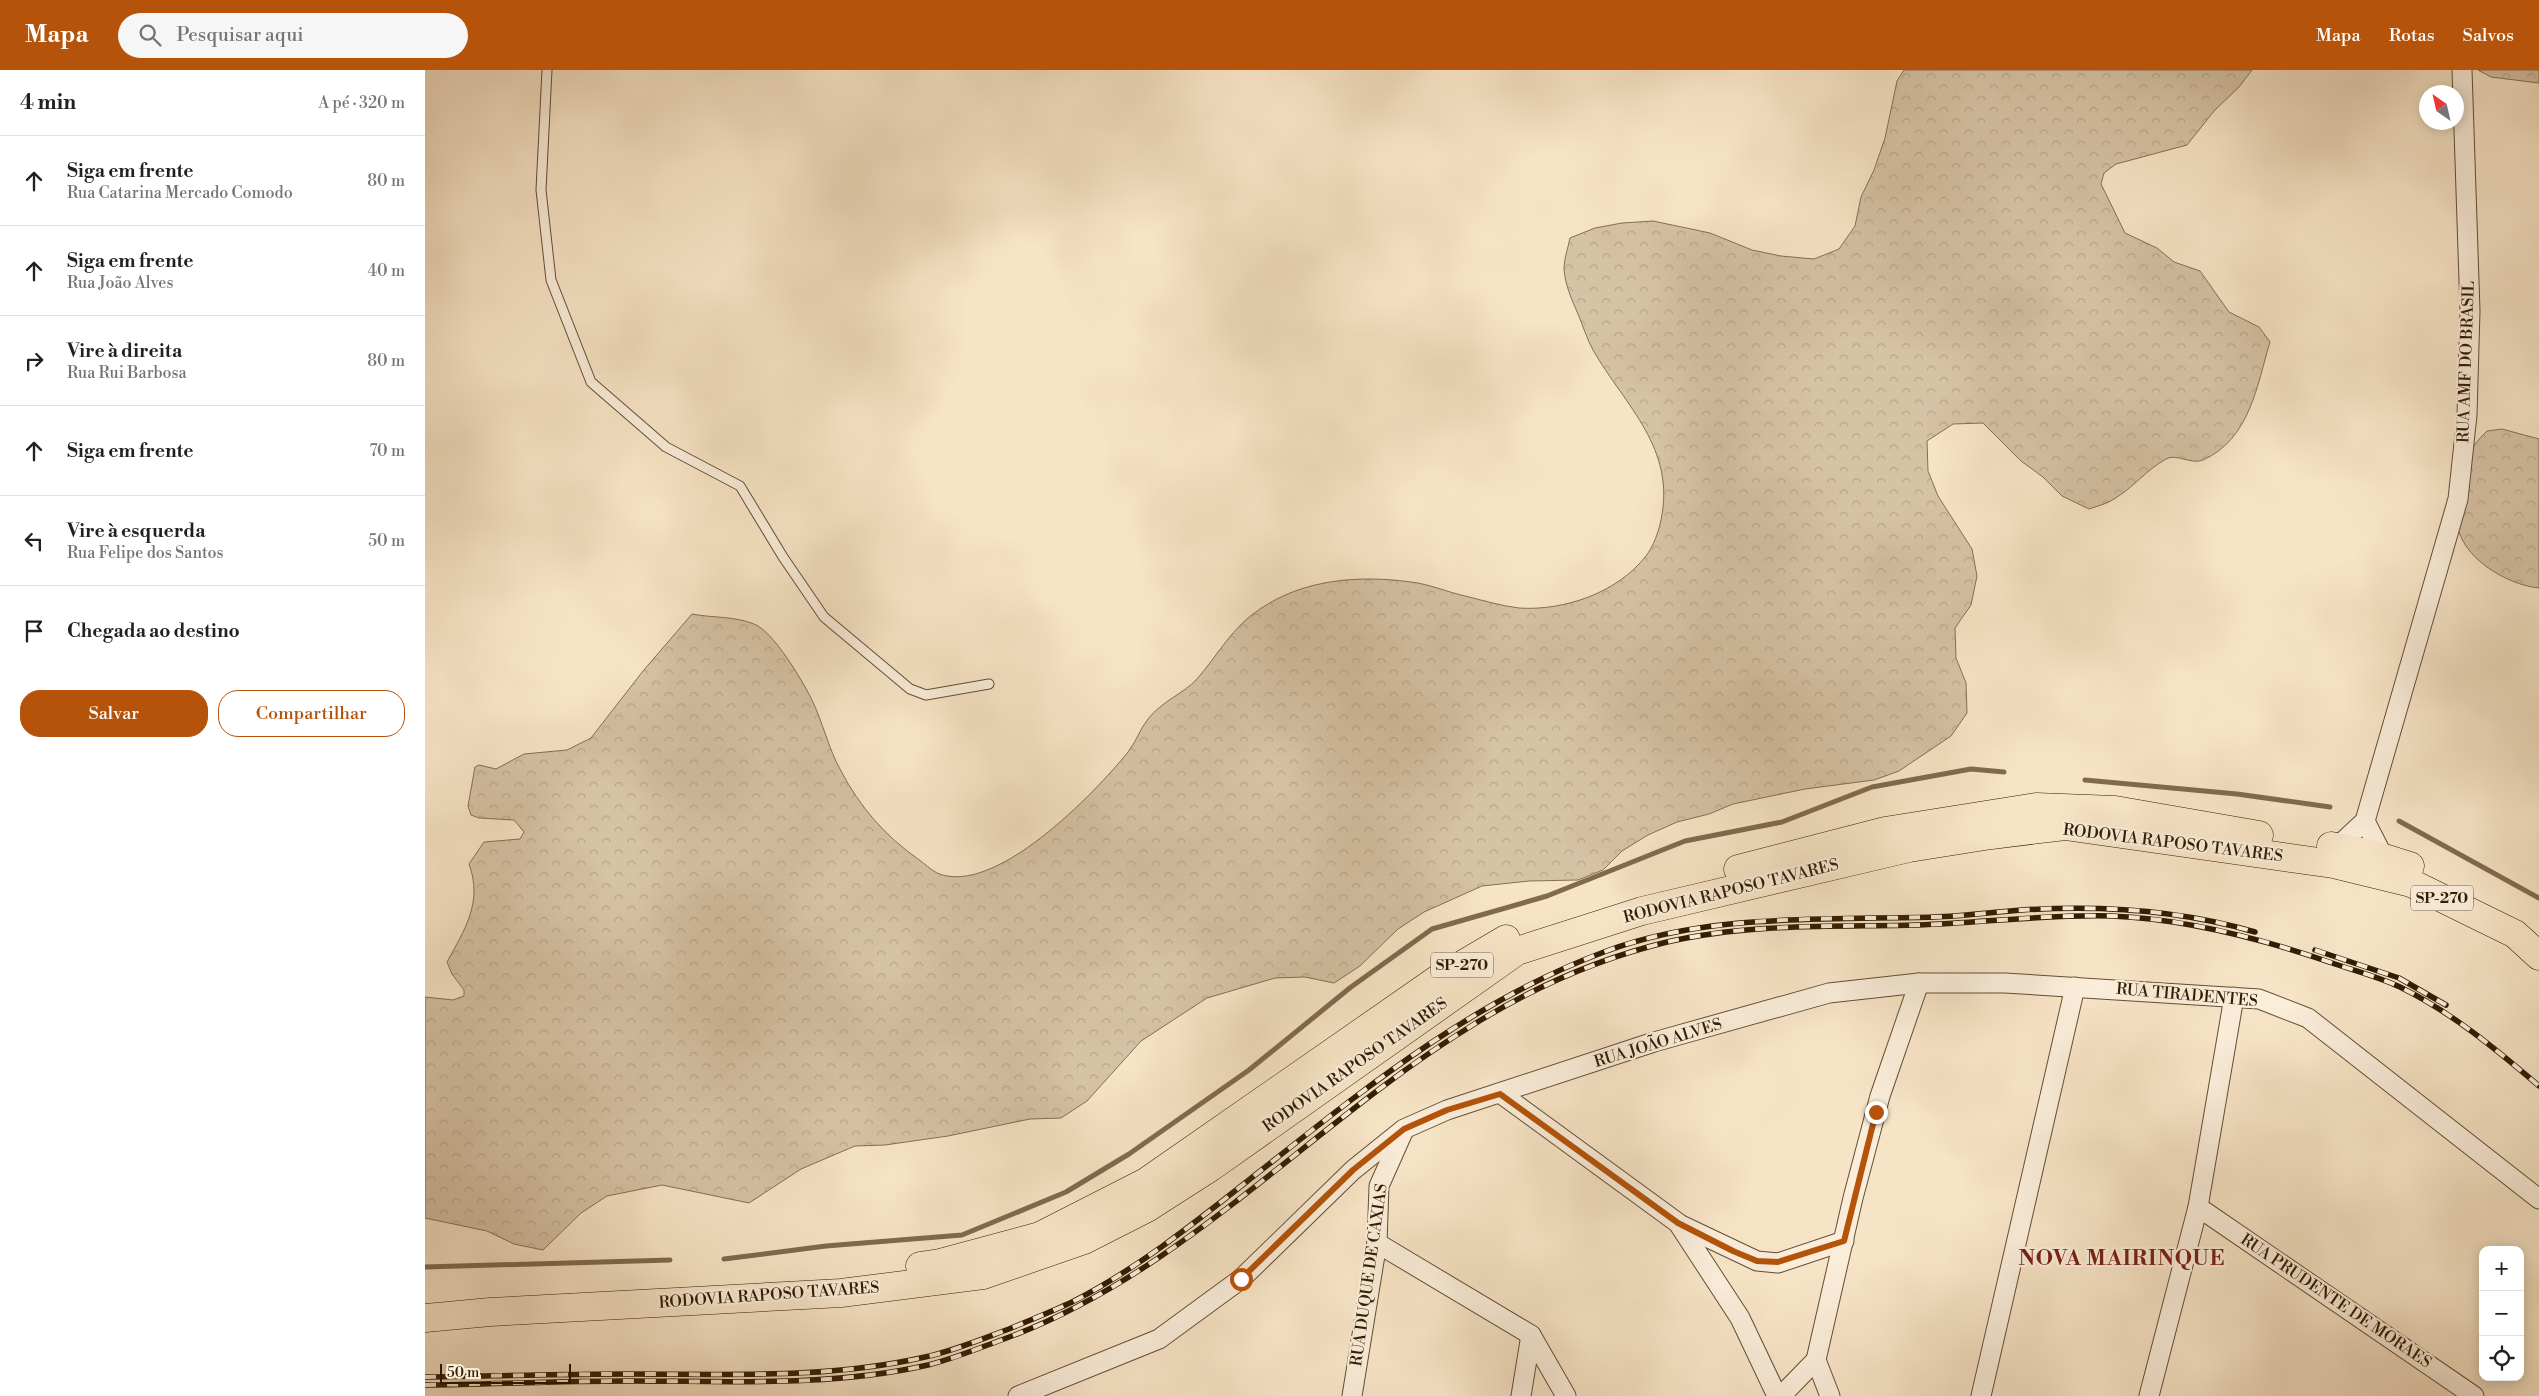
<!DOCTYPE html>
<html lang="pt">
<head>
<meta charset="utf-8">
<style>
	body { margin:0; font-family:"Libre Bodoni",serif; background:#f6f6f6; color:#202124 }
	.controls { position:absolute; right:15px; bottom:15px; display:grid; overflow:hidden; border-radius:10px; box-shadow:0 2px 12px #0003 }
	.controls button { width:45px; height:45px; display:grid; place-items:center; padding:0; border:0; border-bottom:1px solid #e0e0e0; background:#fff; color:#202124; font:25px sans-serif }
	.compass { position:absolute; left:1994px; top:15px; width:45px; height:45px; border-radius:50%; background:#fff; box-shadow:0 2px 12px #0003; rotate:326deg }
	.scale { position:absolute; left:15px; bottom:12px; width:131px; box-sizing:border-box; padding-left:5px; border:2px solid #321c02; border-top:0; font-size:14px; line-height:18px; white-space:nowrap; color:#321c02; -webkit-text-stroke:4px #faedda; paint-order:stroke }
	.stop { position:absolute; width:15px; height:15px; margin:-11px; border:4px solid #b45309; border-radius:50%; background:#fff }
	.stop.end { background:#b45309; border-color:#fff; box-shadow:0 1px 5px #0008 }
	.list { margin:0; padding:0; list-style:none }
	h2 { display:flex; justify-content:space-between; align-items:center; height:65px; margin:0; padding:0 20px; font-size:21px }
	h2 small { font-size:16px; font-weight:400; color:#757577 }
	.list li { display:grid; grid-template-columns:32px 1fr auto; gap:15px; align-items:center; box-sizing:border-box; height:90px; padding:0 20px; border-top:1px solid #e0e0e0 }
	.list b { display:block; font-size:19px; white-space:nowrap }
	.list p { margin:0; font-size:16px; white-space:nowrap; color:#757577 }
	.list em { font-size:16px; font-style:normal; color:#757577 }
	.actions { display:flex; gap:10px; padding:15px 20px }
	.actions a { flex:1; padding:11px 0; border:1px solid #b45309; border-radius:20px; text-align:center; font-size:18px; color:#b45309 }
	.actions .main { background:#b45309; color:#fff }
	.icon { flex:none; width:28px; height:28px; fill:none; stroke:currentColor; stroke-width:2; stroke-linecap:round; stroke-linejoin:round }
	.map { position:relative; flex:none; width:2114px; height:1326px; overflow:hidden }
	header { display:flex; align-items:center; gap:30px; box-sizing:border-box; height:70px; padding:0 25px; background:#b45309; color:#fff }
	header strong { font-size:24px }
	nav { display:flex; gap:28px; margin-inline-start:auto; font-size:18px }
	.search { width:350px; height:45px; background:#f6f6f6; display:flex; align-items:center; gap:12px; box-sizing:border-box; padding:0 18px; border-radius:28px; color:#757577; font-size:19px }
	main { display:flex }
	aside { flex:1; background:#fff }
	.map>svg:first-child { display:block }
	.forest { fill:url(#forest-crowns); stroke:#846f54 }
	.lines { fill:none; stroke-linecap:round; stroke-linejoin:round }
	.stream { stroke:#806b4f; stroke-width:5 }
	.service-casing { stroke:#634e33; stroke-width:11 }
	.minor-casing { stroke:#634e33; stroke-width:21 }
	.trunk-casing { stroke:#321c02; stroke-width:29 }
	.service { stroke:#faedda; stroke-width:9 }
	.minor { stroke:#faedda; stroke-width:19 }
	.trunk { stroke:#f7e4c6; stroke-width:28 }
	.rail-casing { stroke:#321c02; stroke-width:5.5 }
	.rail { stroke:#faedda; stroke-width:4; stroke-dasharray:11; stroke-linecap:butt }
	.route { stroke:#b45309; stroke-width:6 }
	.labels { text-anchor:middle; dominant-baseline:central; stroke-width:4.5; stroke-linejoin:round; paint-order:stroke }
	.shield { fill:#faedda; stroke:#6e5b43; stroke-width:1 }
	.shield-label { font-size:15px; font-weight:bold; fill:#321c02 }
	.street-label { font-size:16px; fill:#321c02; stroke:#faedda }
	.district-label { font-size:21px; font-weight:bold; letter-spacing:1px; fill:#7a1f14; stroke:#faedda }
</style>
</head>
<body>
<header>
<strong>Mapa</strong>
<div class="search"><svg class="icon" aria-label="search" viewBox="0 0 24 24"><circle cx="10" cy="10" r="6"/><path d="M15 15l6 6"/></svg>Pesquisar aqui</div>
<nav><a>Mapa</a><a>Rotas</a><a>Salvos</a></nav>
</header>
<main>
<aside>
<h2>4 min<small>A pé · 320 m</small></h2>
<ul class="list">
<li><svg class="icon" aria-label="ahead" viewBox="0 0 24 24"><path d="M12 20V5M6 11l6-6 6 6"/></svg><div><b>Siga em frente</b><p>Rua Catarina Mercado Comodo</p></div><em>80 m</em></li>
<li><svg class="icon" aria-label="ahead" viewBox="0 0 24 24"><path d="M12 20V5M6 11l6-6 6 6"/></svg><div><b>Siga em frente</b><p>Rua João Alves</p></div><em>40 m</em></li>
<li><svg class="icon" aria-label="right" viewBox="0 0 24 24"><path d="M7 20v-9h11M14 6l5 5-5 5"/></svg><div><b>Vire à direita</b><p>Rua Rui Barbosa</p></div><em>80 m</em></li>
<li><svg class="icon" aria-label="ahead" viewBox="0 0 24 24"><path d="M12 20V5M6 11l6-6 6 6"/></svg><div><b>Siga em frente</b></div><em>70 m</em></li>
<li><svg class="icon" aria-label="left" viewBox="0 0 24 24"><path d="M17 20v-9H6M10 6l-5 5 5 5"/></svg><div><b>Vire à esquerda</b><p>Rua Felipe dos Santos</p></div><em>50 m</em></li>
<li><svg class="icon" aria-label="arrive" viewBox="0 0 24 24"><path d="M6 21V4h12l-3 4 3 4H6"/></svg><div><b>Chegada ao destino</b></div></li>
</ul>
<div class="actions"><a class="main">Salvar</a><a>Compartilhar</a></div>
</aside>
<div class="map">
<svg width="2114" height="1326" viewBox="0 0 2114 1326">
	<defs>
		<pattern id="forest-crowns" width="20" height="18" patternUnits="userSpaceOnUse" patternTransform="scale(1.25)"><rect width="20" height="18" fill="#d6c2a5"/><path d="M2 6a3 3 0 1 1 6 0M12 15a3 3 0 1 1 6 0" fill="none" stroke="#b8a68c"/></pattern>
	</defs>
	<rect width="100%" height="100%" fill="#f7e4c6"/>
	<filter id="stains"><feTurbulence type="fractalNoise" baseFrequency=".004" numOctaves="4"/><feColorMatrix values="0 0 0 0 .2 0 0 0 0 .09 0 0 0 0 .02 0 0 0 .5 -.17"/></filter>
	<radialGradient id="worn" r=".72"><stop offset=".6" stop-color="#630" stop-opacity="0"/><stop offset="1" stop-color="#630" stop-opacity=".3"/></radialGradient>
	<g class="forest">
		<path d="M1479 0H1827L1814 17 1789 41 1762 75 1691 94 1679 103 1676 114 1700 163 1732 178 1749 192 1775 201 1804 242 1834 257 1845 272C1832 315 1825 369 1778 390 1767 395 1751 383 1741 389 1721 400 1708 418 1689 429 1682 434 1672 436 1664 439L1637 426 1618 407 1596 391 1558 353 1528 354 1502 371 1503 401 1513 426 1547 479 1552 506 1546 535 1530 558 1531 588 1541 613 1542 643 1526 666 1474 701 1449 710 1380 719 1308 734 1284 744 1252 752 1223 765 1197 781 1178 800 1153 810 1104 811 1057 816 999 842 973 859 935 896 909 913 880 907 850 908 782 928 716 971 662 1031 636 1048 605 1049 523 1066 460 1075 430 1076 376 1099 324 1133 237 1115 182 1126 156 1143 118 1180 89 1174 62 1161 0 1148V927L28 930 39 926V920L27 904 22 892C40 859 58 832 44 794L59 772 95 769 99 762 89 750 54 748 46 745 43 736 50 697 54 695 71 699 99 684 142 680 166 668 218 601 267 544C287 548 310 546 329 554 348 561 377 610 386 628 398 652 403 678 416 701 435 737 460 766 493 789 499 793 506 800 512 803 569 828 670 723 703 682 711 672 715 659 723 649 737 631 758 624 772 609 793 585 807 557 835 539 879 509 934 505 986 512 1004 514 1022 522 1040 526 1057 530 1076 536 1094 538 1139 541 1192 523 1221 486 1228 477 1234 461 1236 450 1251 378 1201 337 1168 280 1162 269 1158 256 1153 244 1147 230 1140 215 1139 199 1139 189 1143 178 1145 168L1170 158 1197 153 1228 151 1285 163 1327 180 1356 186 1389 189 1414 179 1430 156 1436 127 1449 100 1460 68 1472 11Z"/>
		<polygon points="2053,0 2114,0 2114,13 2066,7"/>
		<path d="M2077 359 2114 369V518C2082 515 2032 486 2032 449 2033 438 2036 426 2038 415 2043 389 2042 380 2062 361Z"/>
	</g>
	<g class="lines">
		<g class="stream">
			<polyline points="1660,710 1812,724 1905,737"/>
			<polyline points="1974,751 2114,828"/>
			<polyline points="299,1189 401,1176 537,1165 641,1122 704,1084 824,1000 926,917 1007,859 1122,826 1260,771 1357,752 1447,717 1546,699 1579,702"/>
			<polyline points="0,1197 245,1190"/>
		</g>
		<g class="service-casing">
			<polyline id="service" points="122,0 116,120 126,210 166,312 241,377 315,416 358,487 399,547 485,619 501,625 564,614"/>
		</g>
		<g class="minor-casing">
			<g id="minor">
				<polyline points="1940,751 1959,788"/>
				<polyline points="1912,777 1940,751 2033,429 2042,345 2045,241 2037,0"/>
				<polyline points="1075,1023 1253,1153 1315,1248 1352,1326"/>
				<polyline points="1773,1137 2049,1326"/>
				<polyline points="1254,1154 1332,1191 1353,1193 1419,1171"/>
				<polyline points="952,1173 1106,1265 1141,1326"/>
				<polyline points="593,1326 734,1269 816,1209 928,1100 979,1059 1022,1040 1229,972 1404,923 1494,913 1580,913 1834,929 1883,948 2114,1129"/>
				<polyline points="927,1326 952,1173 954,1116 978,1062"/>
				<polyline points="1096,1326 1106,1265"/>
				<polyline points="1356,1326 1391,1290"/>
				<polyline points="1405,1326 1391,1290 1428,1128 1455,1026 1494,913"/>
				<polyline points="1556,1326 1650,917"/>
				<polyline points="1724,1326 1773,1137 1809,927"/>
			</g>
		</g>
		<g class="trunk-casing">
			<g id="trunk">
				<polyline points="1906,776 1947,784 1985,796"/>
				<polyline points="1313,799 1460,761 1611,737 1690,740 1834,765"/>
				<polyline points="495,1196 515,1193 615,1166 721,1112 1013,909 1081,869"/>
				<polyline points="0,1248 65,1242 416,1223 558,1205 659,1170 722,1138 786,1097 1092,881 1217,841 1484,778 1566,765 1640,756 1908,794 1986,813 2090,864 2114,886"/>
			</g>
		</g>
		<use href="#service" class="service"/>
		<use href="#minor" class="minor"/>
		<use href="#trunk" class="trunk"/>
		<g class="rail-casing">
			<g id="rail">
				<polyline points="1890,880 1974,908 2021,935"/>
				<path d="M0 1307C69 1306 138 1304 206 1304 304 1304 404 1309 500 1287 528 1281 557 1269 584 1259 605 1250 626 1242 647 1232 720 1195 784 1141 848 1091 950 1010 1055 928 1179 882 1283 843 1399 850 1509 847 1539 846 1568 842 1597 840 1676 835 1755 840 1830 862"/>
				<path d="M0 1315C69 1314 137 1311 206 1311 304 1311 406 1317 503 1295 528 1289 554 1278 579 1269 757 1204 884 1056 1043 958 1103 920 1172 889 1242 872 1323 853 1410 857 1493 855 1557 853 1622 844 1687 846 1763 849 1838 869 1910 894 1931 901 1954 907 1975 917 2026 942 2071 979 2114 1016"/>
			</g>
		</g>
		<use href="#rail" class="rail"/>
	</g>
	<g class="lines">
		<polyline class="route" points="816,1209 928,1100 979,1059 1022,1040 1075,1024 1253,1153 1308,1181 1332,1191 1353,1192 1419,1171 1451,1042"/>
	</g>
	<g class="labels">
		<g class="shield">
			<rect x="1986" y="815.5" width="62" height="25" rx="4"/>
			<rect x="1006" y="882.5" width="62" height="25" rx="4"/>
		</g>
		<g class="shield-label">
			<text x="2017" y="828">SP-270</text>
			<text x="1037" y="895">SP-270</text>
		</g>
		<g class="street-label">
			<text transform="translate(2041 292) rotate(-88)">RUA AMF DO BRASIL</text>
			<text transform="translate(1748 773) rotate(7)">RODOVIA RAPOSO TAVARES</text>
			<text transform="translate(1306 821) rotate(-14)">RODOVIA RAPOSO TAVARES</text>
			<text transform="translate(1762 925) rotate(5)">RUA TIRADENTES</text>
			<text transform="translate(1233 973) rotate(-17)">RUA JOÃO ALVES</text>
			<text transform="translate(930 995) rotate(-35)">RODOVIA RAPOSO TAVARES</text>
			<text transform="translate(944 1205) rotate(-82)">RUA DUQUE DE CAXIAS</text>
			<text transform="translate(344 1225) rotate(-4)">RODOVIA RAPOSO TAVARES</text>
			<text transform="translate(1911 1231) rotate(34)">RUA PRUDENTE DE MORAES</text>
		</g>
		<g class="district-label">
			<text x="1697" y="1189">NOVA MAIRINQUE</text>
		</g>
	</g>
	<rect width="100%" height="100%" filter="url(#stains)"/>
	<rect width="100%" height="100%" fill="url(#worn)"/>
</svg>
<div class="controls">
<button>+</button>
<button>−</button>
<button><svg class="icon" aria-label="locate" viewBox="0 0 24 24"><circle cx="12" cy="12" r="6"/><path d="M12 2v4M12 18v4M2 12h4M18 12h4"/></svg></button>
</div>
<svg class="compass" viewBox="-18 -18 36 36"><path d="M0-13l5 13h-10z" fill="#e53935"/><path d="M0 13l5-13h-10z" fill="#757577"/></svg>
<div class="scale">50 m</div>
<div class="stop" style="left:816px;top:1209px"></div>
<div class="stop end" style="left:1451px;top:1042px"></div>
</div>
</main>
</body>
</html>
